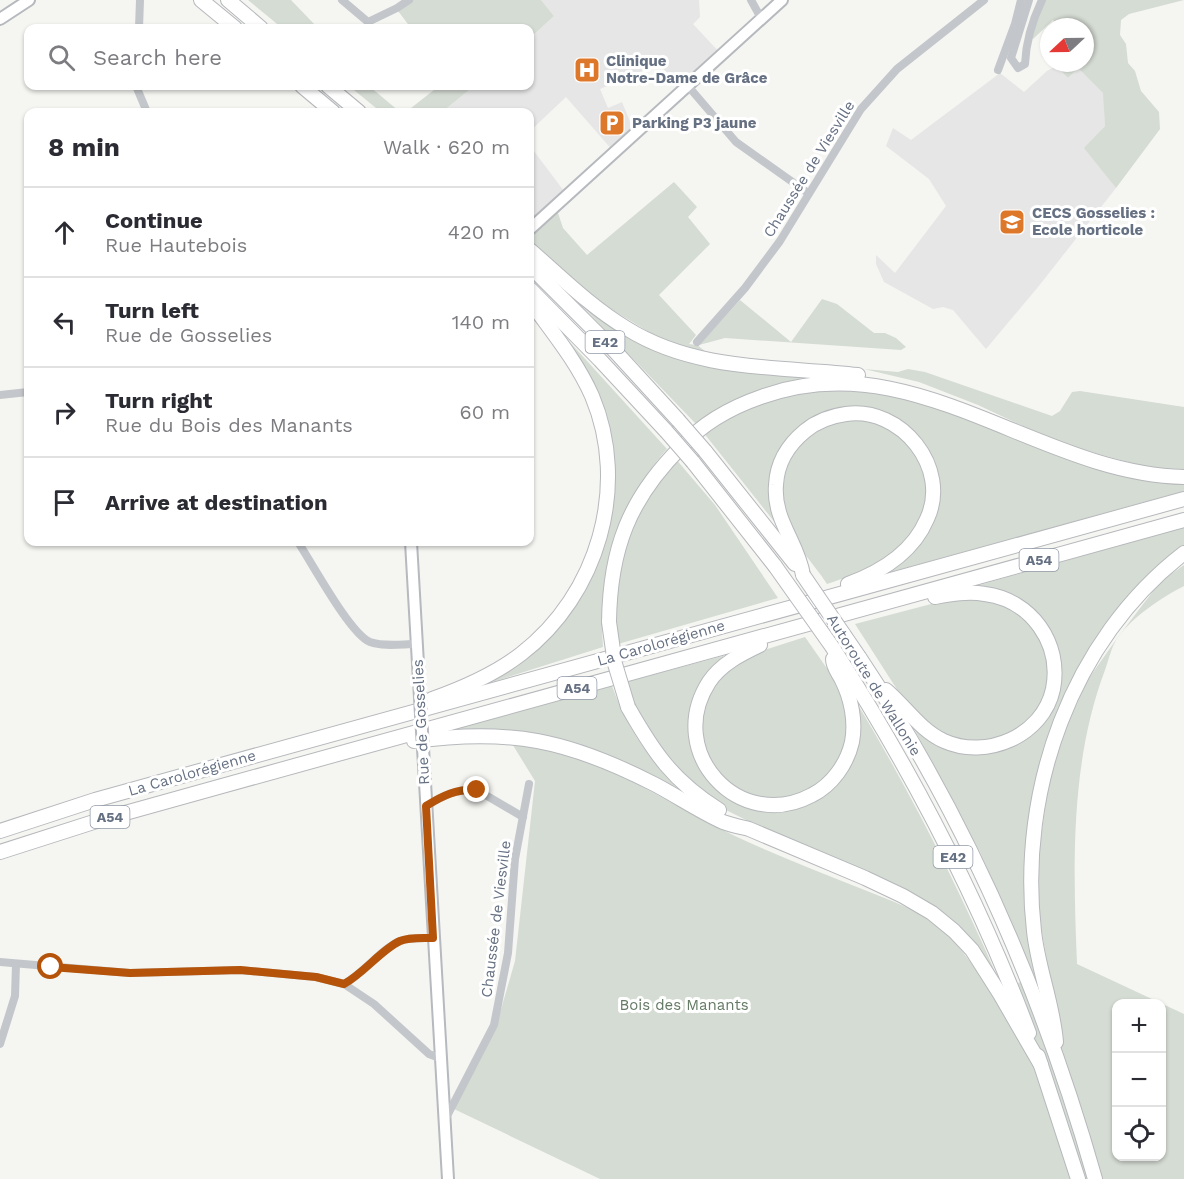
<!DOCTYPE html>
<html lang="en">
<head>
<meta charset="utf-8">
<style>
	body { margin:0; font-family:"Work Sans",sans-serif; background:#f2f2f3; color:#2b2b33 }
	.controls { position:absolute; right:18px; bottom:18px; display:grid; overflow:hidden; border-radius:12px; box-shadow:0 2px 4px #0004 }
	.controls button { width:54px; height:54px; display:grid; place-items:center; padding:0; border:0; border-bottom:2px solid #e1e1e2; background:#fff; color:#2b2b33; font:30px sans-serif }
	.compass { position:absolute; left:1040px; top:18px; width:54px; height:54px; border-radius:50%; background:#fff; box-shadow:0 2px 4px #0004; rotate:248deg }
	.stop { position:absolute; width:18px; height:18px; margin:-14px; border:4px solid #b45309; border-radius:50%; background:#fff }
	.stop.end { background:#b45309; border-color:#fff; box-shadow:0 2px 6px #0008 }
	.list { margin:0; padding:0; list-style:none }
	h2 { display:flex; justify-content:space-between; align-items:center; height:78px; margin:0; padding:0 24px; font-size:26px }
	h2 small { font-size:20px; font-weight:400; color:#7c7c81 }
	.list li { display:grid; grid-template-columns:39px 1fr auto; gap:18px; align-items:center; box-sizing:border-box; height:90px; padding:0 24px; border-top:2px solid #e1e1e2 }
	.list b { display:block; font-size:22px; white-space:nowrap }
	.list p { margin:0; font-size:20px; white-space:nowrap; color:#7c7c81 }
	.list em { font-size:20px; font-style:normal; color:#7c7c81 }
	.icon { flex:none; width:33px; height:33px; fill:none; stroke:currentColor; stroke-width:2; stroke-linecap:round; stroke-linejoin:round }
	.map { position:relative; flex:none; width:1184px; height:1179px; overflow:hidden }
	.search { position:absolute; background:#fff; box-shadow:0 2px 4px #0004; left:24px; top:24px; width:510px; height:66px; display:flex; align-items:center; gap:15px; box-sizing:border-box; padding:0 21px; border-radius:12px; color:#7c7c81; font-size:22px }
	.panel { position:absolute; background:#fff; box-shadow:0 2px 4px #0004; left:24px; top:108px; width:510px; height:438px; border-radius:12px }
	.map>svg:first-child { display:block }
	.built { fill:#e6e6e6 }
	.green { fill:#d5dcd3; fill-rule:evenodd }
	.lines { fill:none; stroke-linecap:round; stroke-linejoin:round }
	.secondary-casing { stroke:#b6b9be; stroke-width:14 }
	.highway-casing { stroke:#b6b8bc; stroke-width:16 }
	.street { stroke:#c3c6ca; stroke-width:8 }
	.secondary { stroke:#fff; stroke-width:10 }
	.highway { stroke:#fff; stroke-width:14 }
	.secondary-bridge-casing { stroke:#b6b9be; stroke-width:14; stroke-linecap:butt }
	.highway-bridge-casing { stroke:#b6b8bc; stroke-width:16; stroke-linecap:butt }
	.secondary-bridge { stroke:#fff; stroke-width:10 }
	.highway-bridge { stroke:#fff; stroke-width:14 }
	.route { stroke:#b45309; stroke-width:8 }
	.labels { text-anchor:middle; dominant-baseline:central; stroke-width:6; stroke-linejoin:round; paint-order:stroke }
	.shield { fill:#fff; stroke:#939ba8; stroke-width:1.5 }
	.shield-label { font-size:14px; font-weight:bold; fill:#657082 }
	.poi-label { font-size:15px; font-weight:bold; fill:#657082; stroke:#fff; text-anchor:start }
	.street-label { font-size:15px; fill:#657082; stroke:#fff }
	.park-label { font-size:15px; fill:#647a64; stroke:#fff }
</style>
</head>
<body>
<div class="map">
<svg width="1184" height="1179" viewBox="0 0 1184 1179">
	<rect width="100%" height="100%" fill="#f5f6f2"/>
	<g class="built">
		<polygon points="541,0 699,0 700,17 693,24 722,55 683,90 659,64 600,89 608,108 622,102 635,134 614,152 566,97 530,131 530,112 442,112 474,86 530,86 530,38 554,16"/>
		<polygon points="1056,66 1068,78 1078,68 1104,93 1105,126 1085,148 1116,188 1038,287 986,349 953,310 943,307 933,309 884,282 876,264 876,255 895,273 946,206 929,179 886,146 893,128 911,140 1000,73 1024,92 1047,71"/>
		<polygon points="530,146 567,195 532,224 530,222"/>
	</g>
	<g class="green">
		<polygon points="248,0 291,0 316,26 322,28 282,28"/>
		<polygon points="409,0 541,0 554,16 530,38 530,28 411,28 398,11"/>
		<polygon points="1042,0 1184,0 1129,14 1121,20 1120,35 1126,44 1128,63 1135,71 1141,91 1159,112 1160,129 1116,188 1084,148 1105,126 1103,93 1078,68 1068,78 1056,66 1061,63 1085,63 1085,27 1059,27 1053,20 1033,39 1030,29"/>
		<polygon points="349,86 369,86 400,112 381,112"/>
		<polygon points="439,86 474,86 442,112 406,112"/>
		<polygon points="674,182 697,207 688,217 710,244 659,295 696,335 689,344 697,345 709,354 667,343 583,292 541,257 534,243 530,240 530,230 556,207 563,228 587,255"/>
		<path d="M559 282 642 342 819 375C775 383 732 396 696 424Z"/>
		<polygon points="822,299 837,304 874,333 885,333 896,338 906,347 901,350 725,338 699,345 740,300 791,342"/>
		<path d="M557 328 667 449C616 507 597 571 603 647L483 685 482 682 523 656 594 565 607 438Z"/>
		<polygon points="864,369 898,372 908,369 925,372 1052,416 1060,411 1072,392 1080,391 1184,407 1184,469 1150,468 1059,443 978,405 919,382"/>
		<path d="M855 387C879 392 907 395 931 404 1012 432 1097 485 1184 483V491L891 572 890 568 934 511 916 438 845 410 780 455V529L703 432 741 410 807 390Z"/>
		<path d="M848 420C860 420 872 421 884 426 896 430 904 439 911 449 914 454 919 459 922 464 933 484 926 516 913 533 892 562 860 573 827 584 819 572 811 562 802 551 794 540 788 522 783 509 780 500 781 490 783 481 787 447 815 426 848 420Z"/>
		<polygon points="675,458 715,505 778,598 618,644 614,609 619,566 638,512"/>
		<path d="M1184 527V548L1152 575 1052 728 1042 757 1031 818 1026 878 1049 974 1039 915 1038 858 1048 787 1060 740 1084 685 1118 637 1160 582 1184 565V586C1162 597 1134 616 1119 636 1112 644 1109 659 1105 670 1070 763 1073 865 1077 964L1184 1014V1179H600L454 1109 495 1030 515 961 535 781 511 742C606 753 673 810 757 846 793 862 830 876 867 891 892 901 918 910 939 928 961 946 975 968 990 991L1035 978 980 852 912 725 994 751 1055 695 1045 626 969 588ZM1116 1004H1162V1156H1116Z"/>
		<polygon points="963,598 985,599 1018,611 1040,632 1050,660 1047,696 1029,724 984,744 947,738 925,724 907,705 855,624 935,603"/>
		<polygon points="805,637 833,677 843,701 847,720 847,738 843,753 834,769 814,789 782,800 747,795 719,777 702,744 700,716 708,694 723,672 758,652"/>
		<path d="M723 656V659C714 669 703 678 697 691 673 743 709 804 766 810 786 812 805 808 821 794 826 790 836 785 839 779 841 775 841 766 842 761 846 740 850 719 854 698 908 788 955 880 997 976L970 941 954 924 726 810 677 771 642 725 626 682Z"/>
		<path d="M612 686C628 731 652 764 686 797L580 749 428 735Z"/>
	</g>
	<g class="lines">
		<g class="secondary-casing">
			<g id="secondary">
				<polyline points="0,19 29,0"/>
				<polyline points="530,229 782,0"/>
				<polyline points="411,542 418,664"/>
				<polyline points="424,765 448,1179"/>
			</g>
		</g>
		<g class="highway-casing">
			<g id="highway">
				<polyline points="201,0 235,28"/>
				<polyline points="228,0 261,28"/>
				<polyline points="302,86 333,112"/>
				<polyline points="328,86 359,112"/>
				<path d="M530 250C561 277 591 307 626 328 696 372 779 366 858 375"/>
				<polyline points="530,266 613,349 678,420"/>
				<polyline points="530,289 600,360 666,431"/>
				<polyline points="705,451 795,564"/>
				<polyline points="693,462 775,566"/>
				<path d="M803 575C798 543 773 520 776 485 777 463 788 445 805 431 817 421 831 416 846 414 901 406 951 468 927 519 913 552 881 572 848 584"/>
				<path d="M609 622C610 549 629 499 681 447 702 424 732 407 761 397 913 341 1037 474 1184 477"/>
				<path d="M760 645C741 654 721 664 709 682 664 752 739 834 812 795 832 785 847 764 852 742 856 721 851 698 842 680 838 672 833 667 833 659"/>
				<path d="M833 648C912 771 977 895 1029 1033"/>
				<path d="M859 657C965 816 1043 995 1095 1179"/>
				<path d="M886 690C906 707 920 730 944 741 986 760 1043 736 1053 689 1062 643 1031 600 985 594 968 591 951 594 935 597"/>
				<path d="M432 699C463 688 495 674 521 654 598 595 630 486 592 396 576 360 552 332 530 301"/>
				<path d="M628 707C654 753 673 781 719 810"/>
				<path d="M414 741C510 728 568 740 654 784 677 796 699 811 723 822 731 825 741 827 749 829L865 878 903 896 932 913 954 931 972 950 1000 994 1041 1065"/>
				<polyline points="0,831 95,800 214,767 1184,499"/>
				<polyline points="0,852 100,820 222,786 1184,520"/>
				<path d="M1056 1042C1053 1004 1038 969 1034 931 1018 791 1071 640 1184 553"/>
				<polyline points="1038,1056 1078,1179"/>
			</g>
		</g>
		<g class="street">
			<polyline points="342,0 368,22 397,8 409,0"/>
			<polyline points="751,0 761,18"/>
			<path d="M1029 0 1011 58 1018 68 1025 64C1026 40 1032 21 1042 0"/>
			<polyline points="139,28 140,0"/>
			<polyline points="998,70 1015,24 1021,0"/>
			<polyline points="136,86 147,112"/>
			<polyline points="688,86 736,142 808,193"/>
			<polyline points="697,342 745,288 780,241 861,109 897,69 984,0"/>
			<polyline points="0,395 28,392"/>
			<path d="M298 542C312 563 350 634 370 642 384 647 402 644 416 644"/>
			<path d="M426 806C442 796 458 788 477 790L523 817"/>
			<polyline points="0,962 130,973 240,970 316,977 344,984 374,1004 429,1054 442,1059"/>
			<path d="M344 984C364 973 381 949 400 941 409 937 423 938 433 938"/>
			<polyline points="0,1044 15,996 16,964"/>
			<polyline points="446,1118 494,1025 508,953 515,859 529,784"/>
		</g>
		<use href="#secondary" class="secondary"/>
		<use href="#highway" class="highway"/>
		<g class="secondary-bridge-casing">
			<polyline id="secondary-bridge" points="418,664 424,765"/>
		</g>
		<g class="highway-bridge-casing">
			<g id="highway-bridge">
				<polyline points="678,420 705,451"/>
				<polyline points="666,431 693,462"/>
				<polyline points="775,566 833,648"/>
				<polyline points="803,575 859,657"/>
				<polyline points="609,622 615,664 628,707"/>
			</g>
		</g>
		<use href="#secondary-bridge" class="secondary-bridge"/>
		<use href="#highway-bridge" class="highway-bridge"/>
	</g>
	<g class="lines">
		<path class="route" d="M51 967 130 973 240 970 316 977 344 984C364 973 382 949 400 941 409 937 423 938 433 938L426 806C442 796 458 788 477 790"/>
	</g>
	<defs>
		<g id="hospital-square" transform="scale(1.35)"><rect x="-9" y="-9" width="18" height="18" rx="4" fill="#dd772a" stroke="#fff"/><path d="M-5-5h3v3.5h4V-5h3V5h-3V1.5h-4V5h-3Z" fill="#fff"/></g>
		<g id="parking-square" transform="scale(1.35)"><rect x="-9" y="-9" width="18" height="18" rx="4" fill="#dd772a" stroke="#fff"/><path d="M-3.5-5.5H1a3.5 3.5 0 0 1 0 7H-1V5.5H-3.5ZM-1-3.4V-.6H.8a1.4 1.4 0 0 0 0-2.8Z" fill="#fff"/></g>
		<g id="school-square" transform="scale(1.35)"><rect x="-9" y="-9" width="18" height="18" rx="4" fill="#dd772a" stroke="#fff"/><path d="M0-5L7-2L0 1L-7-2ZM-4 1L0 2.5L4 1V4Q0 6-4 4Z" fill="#fff"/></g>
	</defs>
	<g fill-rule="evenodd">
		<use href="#hospital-square" x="587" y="70"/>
		<use href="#parking-square" x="612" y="123"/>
		<use href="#school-square" x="1012" y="222"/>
	</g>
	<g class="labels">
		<g class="shield">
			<rect x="585.5" y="331" width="39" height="22" rx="4.5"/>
			<rect x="1019.5" y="549" width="39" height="22" rx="4.5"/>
			<rect x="557.5" y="677" width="39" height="22" rx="4.5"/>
			<rect x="90.5" y="806" width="39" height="22" rx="4.5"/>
			<rect x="933.5" y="846" width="39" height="22" rx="4.5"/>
		</g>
		<g class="shield-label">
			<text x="605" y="342">E42</text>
			<text x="1039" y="560">A54</text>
			<text x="577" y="688">A54</text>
			<text x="110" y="817">A54</text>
			<text x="953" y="857">E42</text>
		</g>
		<g class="poi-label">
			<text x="606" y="61">Clinique<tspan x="606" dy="17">Notre-Dame de Grâce</tspan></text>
			<text x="632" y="123">Parking P3 jaune</text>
			<text x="1032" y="213">CECS Gosselies :<tspan x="1032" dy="17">Ecole horticole</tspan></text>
		</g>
		<g class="street-label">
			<text transform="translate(809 169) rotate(-58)">Chaussée de Viesville</text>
			<text transform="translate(661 643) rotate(-16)">La Carolorégienne</text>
			<text transform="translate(874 685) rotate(58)">Autoroute de Wallonie</text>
			<text transform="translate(421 722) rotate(-93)">Rue de Gosselies</text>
			<text transform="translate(192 773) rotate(-16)">La Carolorégienne</text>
			<text transform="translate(496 919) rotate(-83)">Chaussée de Viesville</text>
		</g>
		<g class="park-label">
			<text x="684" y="1005">Bois des Manants</text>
		</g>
	</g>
</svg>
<div class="controls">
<button>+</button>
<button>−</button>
<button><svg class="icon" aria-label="locate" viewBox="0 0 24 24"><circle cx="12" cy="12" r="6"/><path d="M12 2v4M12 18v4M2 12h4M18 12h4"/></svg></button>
</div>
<svg class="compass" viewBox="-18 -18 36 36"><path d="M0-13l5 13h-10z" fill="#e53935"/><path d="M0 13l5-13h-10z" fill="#7c7c81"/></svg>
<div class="stop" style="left:51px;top:967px"></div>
<div class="stop end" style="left:477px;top:790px"></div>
<div class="search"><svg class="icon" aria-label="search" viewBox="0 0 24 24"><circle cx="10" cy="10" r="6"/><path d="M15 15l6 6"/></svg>Search here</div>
<section class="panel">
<h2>8 min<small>Walk · 620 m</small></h2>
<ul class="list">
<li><svg class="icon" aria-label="ahead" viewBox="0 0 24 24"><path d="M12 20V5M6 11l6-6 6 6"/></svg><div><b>Continue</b><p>Rue Hautebois</p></div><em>420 m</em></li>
<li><svg class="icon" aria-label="left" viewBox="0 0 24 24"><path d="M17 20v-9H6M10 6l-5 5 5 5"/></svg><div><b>Turn left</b><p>Rue de Gosselies</p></div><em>140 m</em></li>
<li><svg class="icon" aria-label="right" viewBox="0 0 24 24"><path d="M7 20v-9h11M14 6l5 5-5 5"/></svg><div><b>Turn right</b><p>Rue du Bois des Manants</p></div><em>60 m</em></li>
<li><svg class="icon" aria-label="arrive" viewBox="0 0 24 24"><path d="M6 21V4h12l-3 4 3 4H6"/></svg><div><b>Arrive at destination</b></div></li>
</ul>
</section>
</div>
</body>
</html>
